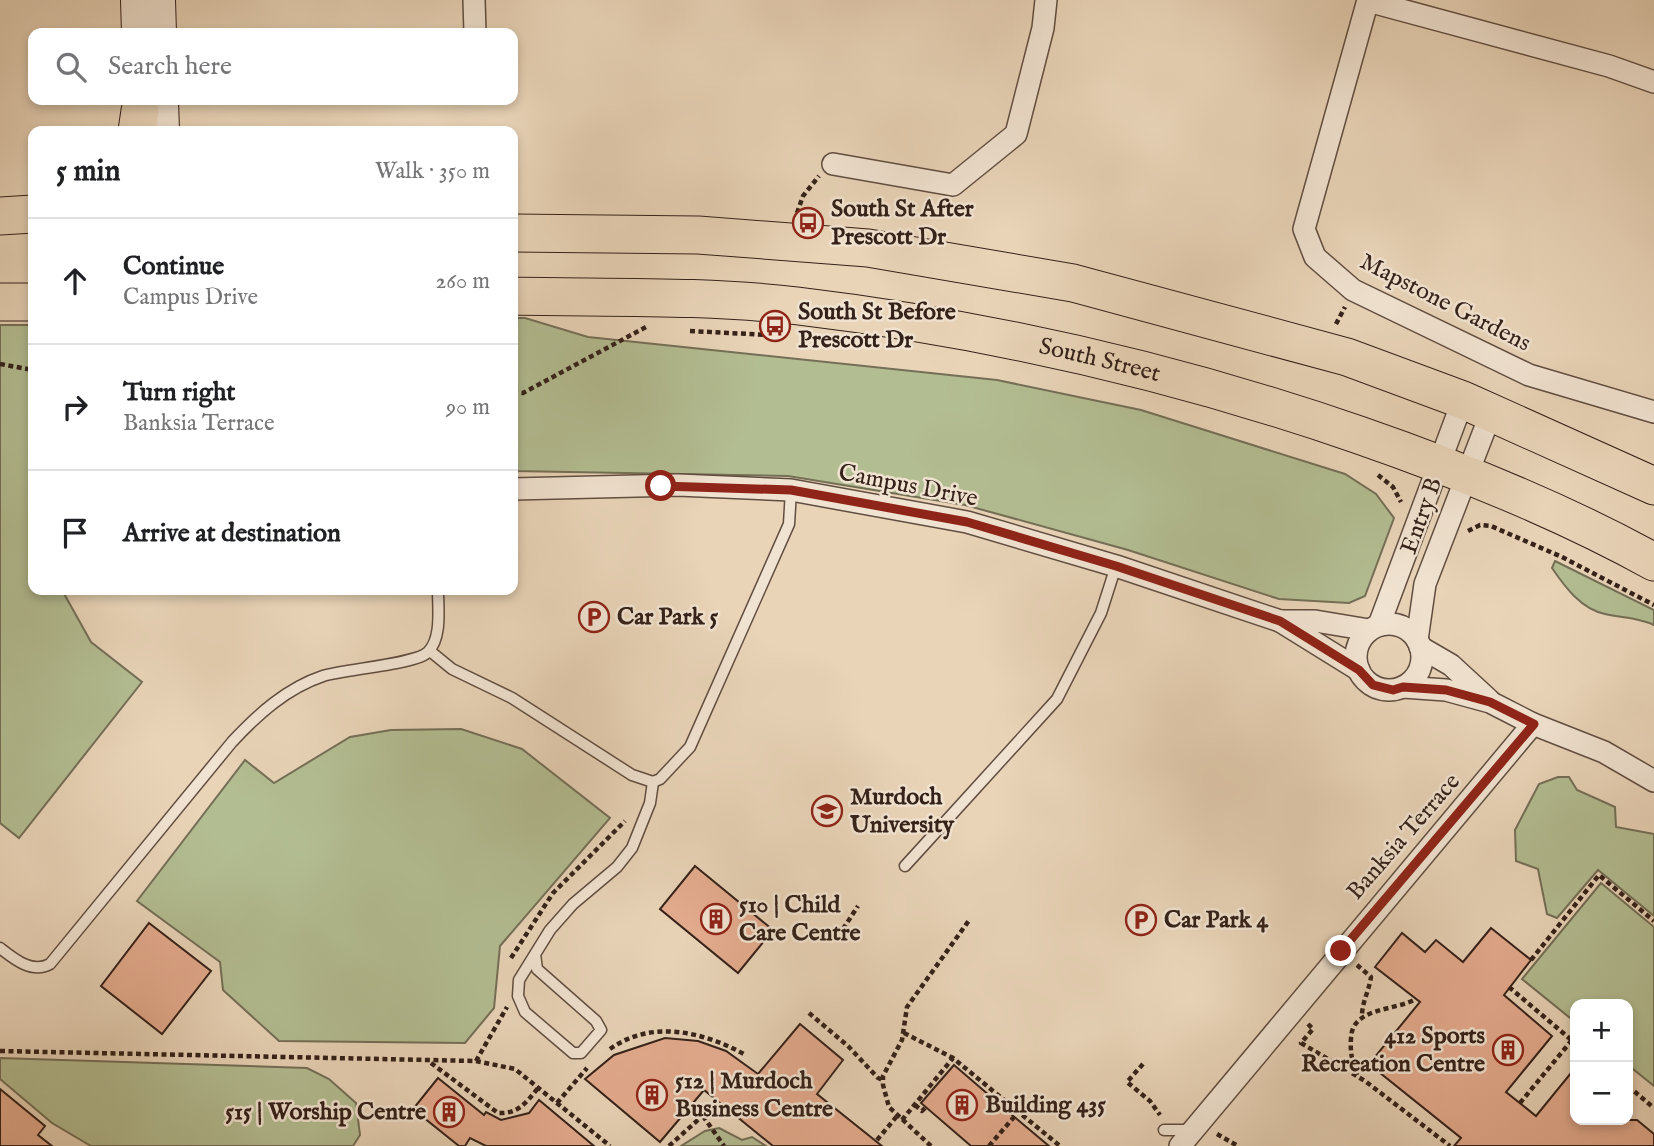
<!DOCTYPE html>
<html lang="en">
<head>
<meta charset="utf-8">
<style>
	body { margin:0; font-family:"IM FELL English",serif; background:#f6f6f6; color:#202124 }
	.controls { position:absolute; right:21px; bottom:21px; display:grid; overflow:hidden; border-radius:14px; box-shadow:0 4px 10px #0003 }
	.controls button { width:63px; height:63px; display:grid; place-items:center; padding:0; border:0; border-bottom:2px solid #e0e0e0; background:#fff; color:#202124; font:35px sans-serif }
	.stop { position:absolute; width:21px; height:21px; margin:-16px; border:5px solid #8f2418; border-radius:50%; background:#fff }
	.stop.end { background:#8f2418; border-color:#fff; box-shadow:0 2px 7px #0008 }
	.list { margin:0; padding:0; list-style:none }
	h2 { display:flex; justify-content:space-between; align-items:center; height:91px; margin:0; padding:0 28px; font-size:30px }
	h2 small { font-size:23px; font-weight:400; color:#757577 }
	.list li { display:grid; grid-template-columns:46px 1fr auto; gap:21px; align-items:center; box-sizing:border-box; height:126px; padding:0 28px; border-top:2px solid #e0e0e0 }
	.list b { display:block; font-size:26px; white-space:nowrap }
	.list p { margin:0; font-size:23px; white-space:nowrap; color:#757577 }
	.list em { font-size:23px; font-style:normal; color:#757577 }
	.icon { flex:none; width:38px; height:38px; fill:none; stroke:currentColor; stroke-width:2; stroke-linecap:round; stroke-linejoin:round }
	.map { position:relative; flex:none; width:1654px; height:1146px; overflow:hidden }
	.search { position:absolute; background:#fff; box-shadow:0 4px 10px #0003; left:28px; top:28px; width:490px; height:77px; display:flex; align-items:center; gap:18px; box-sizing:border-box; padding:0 24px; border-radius:14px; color:#757577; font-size:26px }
	.panel { position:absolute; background:#fff; box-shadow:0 4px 10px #0003; left:28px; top:126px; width:490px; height:469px; border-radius:14px }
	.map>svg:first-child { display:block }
	.green { fill:#b3bd92; stroke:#746f56; stroke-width:2 }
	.building { fill:#e5ac8f; stroke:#342119; stroke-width:2 }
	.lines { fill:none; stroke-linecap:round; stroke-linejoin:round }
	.lane-casing { stroke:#614e41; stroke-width:13 }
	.street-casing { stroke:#614e41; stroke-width:24 }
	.secondary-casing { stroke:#342119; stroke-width:32 }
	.highway-casing { stroke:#342119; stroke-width:39 }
	.path { stroke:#342119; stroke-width:4.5; stroke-dasharray:5 3.5; stroke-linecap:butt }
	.lane { stroke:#f1e3d1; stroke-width:10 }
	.street { stroke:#f1e3d1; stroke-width:21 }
	.secondary { stroke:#f1e3d1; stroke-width:30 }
	.highway { stroke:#e9d4b8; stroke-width:37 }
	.route { stroke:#8f2418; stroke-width:9 }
	.labels { text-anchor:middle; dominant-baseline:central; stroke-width:5; stroke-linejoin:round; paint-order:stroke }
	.poi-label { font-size:24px; font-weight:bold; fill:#342119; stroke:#f1e3d1; text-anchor:start }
	.street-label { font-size:24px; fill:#342119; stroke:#f1e3d1 }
</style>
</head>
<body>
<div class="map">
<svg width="1654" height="1146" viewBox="0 0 1654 1146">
	<rect width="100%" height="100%" fill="#e9d4b8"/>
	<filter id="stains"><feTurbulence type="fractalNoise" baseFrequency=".00286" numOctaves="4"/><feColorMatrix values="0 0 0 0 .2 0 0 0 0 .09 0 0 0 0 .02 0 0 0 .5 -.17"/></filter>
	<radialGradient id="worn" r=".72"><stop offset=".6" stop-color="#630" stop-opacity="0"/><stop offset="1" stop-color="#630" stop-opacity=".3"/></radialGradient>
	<g class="green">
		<polygon points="513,318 525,318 588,337 997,380 1141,410 1345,474 1376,494 1394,518 1365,596 1349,603 1279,599 1128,550 965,505 788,476 513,471"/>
		<polygon points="0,325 33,325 33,590 62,590 91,642 142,682 19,838 0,823"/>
		<path d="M1555 561 1654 610V625C1638 617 1623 618 1605 614 1581 609 1565 587 1552 568Z"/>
		<polygon points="461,729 522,749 610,818 500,946 494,1008 465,1043 279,1041 223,990 220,962 137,901 245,760 274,783 350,737 391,730"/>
		<polygon points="1558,777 1569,777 1577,790 1615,807 1616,827 1654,834 1654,916 1598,870 1557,918 1547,914 1538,869 1516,861 1515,830 1539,784"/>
		<polygon points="1601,883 1654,927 1654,1086 1628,1065 1628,1004 1575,1004 1575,1022 1522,979"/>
		<polygon points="0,1058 307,1068 329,1079 356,1103 360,1135 353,1146 91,1146 52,1123 0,1079"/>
		<polygon points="719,1128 742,1140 752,1137 766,1146 681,1146 705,1131"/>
	</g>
	<g class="building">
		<polygon points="695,866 773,930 738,973 660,909"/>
		<polygon points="149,923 211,971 162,1034 101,986"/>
		<polygon points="1491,928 1531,960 1504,995 1552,1036 1506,1092 1536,1116 1575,1068 1575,1120 1637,1120 1654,1134 1654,1146 1454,1146 1461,1138 1369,1064 1420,1002 1375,967 1402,933 1425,952 1436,940 1463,962"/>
		<polygon points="800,1024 843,1060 817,1094 882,1146 773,1146 704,1090 660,1142 585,1079 614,1055 665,1038 698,1041 726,1051 758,1074"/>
		<polygon points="954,1065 1018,1120 1049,1146 971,1146 921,1103"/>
		<polygon points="438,1078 484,1115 486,1112 501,1120 529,1113 539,1100 594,1146 486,1146 470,1138 465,1146 459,1146 413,1109"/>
		<polygon points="0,1089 45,1126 38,1135 52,1146 0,1146"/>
	</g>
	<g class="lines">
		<g class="lane-casing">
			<g id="lane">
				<polyline points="430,651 452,669 512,698 632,775 653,782 660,779 690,747 789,524 791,490"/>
				<polyline points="905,866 1057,699 1101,613 1116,566"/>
				<path d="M0 948C14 959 32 974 50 964L232 742C258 714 287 688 323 676 346 669 417 664 428 652 442 638 438 609 438 590"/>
				<polyline points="535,954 537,969 596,1021 601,1030 581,1053 573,1053 525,1012 518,996 519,980 550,930 573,904 617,867 632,848 650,803 653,782"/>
				<polyline points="1164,1130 1193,1130"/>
			</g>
		</g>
		<g class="street-casing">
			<g id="street">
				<polyline points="474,0 475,33"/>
				<polyline points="1368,0 1304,229 1315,257 1353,290 1529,375 1654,412"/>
				<polyline points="1368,1 1609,66 1654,82"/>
				<polyline points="833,164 953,185 1016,134 1043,28 1046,0"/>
				<polyline points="513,489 678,485 791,490 967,522 1116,566 1280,621 1359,670"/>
				<polyline points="1280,621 1315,621 1369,630"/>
				<circle cx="1389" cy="657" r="33"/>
				<polyline points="1379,625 1463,400"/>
				<polyline points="1417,640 1425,584 1491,413"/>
				<polyline points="1420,647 1451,665 1489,700"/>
				<polyline points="1403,687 1446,690 1490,702 1533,724 1604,752 1654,781"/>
				<polyline points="1180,1146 1533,724"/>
			</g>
		</g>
		<g class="secondary-casing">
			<g id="secondary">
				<polyline points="136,0 137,33"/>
				<polyline points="160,0 161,33"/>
				<polyline points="163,100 164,131"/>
			</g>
		</g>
		<g class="highway-casing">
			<g id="highway">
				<polyline points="137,131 140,111"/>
				<polyline points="0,216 33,214"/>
				<polyline points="513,233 698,235 868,248 1073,283 1347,357 1463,400 1654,486"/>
				<path id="s1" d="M513 296C607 298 704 295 798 306 990 329 1177 372 1359 435 1460 470 1560 510 1654 562"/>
				<polyline points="0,302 33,302"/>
			</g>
		</g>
		<g class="path">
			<polyline points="797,213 803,196 819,176"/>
			<polyline points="1336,324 1345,307"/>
			<polyline points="690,331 768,335"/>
			<polyline points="0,364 33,370"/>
			<polyline points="513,392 523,393 646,327"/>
			<polyline points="1378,475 1393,487 1401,502"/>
			<polyline points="1468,531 1480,525 1491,526 1562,557 1654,605"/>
			<polyline points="843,929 858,906"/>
			<polyline points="511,958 553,893 625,821"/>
			<polyline points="1531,960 1599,875 1654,921"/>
			<path d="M1357 965 1371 977C1369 991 1362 1002 1362 1016"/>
			<polyline points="1509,987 1575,1043"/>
			<polyline points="809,1013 848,1046 878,1078 883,1080"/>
			<polyline points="1308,1024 1313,1029 1301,1043 1365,1081 1450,1146"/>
			<polyline points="904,1033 953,1058"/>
			<path d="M610 1049C652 1019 703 1032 744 1054"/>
			<polyline points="0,1051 476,1061 515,1069 610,1146"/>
			<polyline points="476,1061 507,1007"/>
			<path d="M431 1063 498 1113C518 1114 526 1103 538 1088"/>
			<polyline points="1143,1064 1127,1082 1150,1101 1160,1115"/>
			<path d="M1357 1075C1352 1062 1350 1052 1351 1038 1352 1007 1395 1011 1416 999"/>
			<polyline points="1628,1086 1654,1108"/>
			<polyline points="557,1103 587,1068"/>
			<polyline points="1520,1103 1572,1040"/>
			<polyline points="915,1105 922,1111 926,1107"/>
			<polyline points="703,1116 724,1146"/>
			<polyline points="902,1120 953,1058 1060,1146"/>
			<polyline points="1217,1134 1238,1146"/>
			<polyline points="877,1140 897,1116"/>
			<polyline points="669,1146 719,1101"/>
			<polyline points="931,1146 889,1107 883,1085 883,1076 902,1040 907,1007 970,919"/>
			<polyline points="989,1146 1014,1117"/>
		</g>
		<use href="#lane" class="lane"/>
		<use href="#street" class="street"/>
		<use href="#secondary" class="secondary"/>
		<use href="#highway" class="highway"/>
	</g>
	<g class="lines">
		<polyline class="route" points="661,486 791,490 967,522 1116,566 1280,621 1359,670 1373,685 1393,690 1403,687 1446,690 1490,702 1534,724 1341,951"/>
	</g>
	<defs>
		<g id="bus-ring" transform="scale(1.575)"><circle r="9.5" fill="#f1e3d1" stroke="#8f2418" stroke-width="1.5"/><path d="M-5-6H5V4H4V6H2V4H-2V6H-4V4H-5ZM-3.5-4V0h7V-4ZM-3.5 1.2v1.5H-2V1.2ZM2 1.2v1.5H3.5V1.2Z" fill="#8f2418"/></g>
		<g id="parking-ring" transform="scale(1.575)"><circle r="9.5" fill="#f1e3d1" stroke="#8f2418" stroke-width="1.5"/><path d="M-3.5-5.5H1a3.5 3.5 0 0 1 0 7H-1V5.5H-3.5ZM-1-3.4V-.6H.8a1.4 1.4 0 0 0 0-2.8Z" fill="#8f2418"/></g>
		<g id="university-ring" transform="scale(1.575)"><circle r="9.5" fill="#f1e3d1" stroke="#8f2418" stroke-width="1.5"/><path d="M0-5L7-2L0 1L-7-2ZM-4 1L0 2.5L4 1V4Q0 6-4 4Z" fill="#8f2418"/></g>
		<g id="building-ring" transform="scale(1.575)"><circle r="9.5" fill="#f1e3d1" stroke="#8f2418" stroke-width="1.5"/><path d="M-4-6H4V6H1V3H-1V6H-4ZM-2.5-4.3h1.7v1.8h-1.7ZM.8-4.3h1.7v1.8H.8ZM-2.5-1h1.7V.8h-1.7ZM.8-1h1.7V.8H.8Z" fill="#8f2418"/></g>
	</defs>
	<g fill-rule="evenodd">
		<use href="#bus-ring" x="808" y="223"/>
		<use href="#bus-ring" x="775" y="326"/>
		<use href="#parking-ring" x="594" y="617"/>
		<use href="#university-ring" x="827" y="811"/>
		<use href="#building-ring" x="716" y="919"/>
		<use href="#parking-ring" x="1141" y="920"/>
		<use href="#building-ring" x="1508" y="1050"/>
		<use href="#building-ring" x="652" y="1095"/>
		<use href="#building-ring" x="962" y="1105"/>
		<use href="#building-ring" x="449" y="1112"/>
	</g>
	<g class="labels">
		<g class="poi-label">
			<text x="831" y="209">South St After<tspan x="831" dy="28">Prescott Dr</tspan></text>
			<text x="798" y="312">South St Before<tspan x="798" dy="28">Prescott Dr</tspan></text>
			<text x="617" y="617">Car Park 5</text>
			<text x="850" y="797">Murdoch<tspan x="850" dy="28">University</tspan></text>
			<text x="739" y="905">510 | Child<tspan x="739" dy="28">Care Centre</tspan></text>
			<text x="1164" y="920">Car Park 4</text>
			<text x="1485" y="1036" text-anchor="end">412 Sports<tspan x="1485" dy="28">Recreation Centre</tspan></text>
			<text x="675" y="1081">512 | Murdoch<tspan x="675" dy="28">Business Centre</tspan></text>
			<text x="985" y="1105">Building 435</text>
			<text x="426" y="1112" text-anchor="end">515 | Worship Centre</text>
		</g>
		<g class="street-label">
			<text transform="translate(1445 303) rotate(27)">Mapstone Gardens</text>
			<text stroke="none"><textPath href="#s1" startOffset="592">South Street</textPath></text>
			<text transform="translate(908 486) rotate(11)">Campus Drive</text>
			<text transform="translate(1422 516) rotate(-70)">Entry B</text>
			<text transform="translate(1404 837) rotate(-49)">Banksia Terrace</text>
		</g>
	</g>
	<rect width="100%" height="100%" filter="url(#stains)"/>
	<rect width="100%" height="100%" fill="url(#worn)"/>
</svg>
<div class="controls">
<button>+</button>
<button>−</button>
</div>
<div class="stop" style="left:661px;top:486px"></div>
<div class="stop end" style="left:1341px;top:951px"></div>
<div class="search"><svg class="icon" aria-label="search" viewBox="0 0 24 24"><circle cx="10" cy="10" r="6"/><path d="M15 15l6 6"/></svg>Search here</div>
<section class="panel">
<h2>5 min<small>Walk · 350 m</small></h2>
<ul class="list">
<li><svg class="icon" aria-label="ahead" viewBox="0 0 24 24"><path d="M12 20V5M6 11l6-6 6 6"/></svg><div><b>Continue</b><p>Campus Drive</p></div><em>260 m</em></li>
<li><svg class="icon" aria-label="right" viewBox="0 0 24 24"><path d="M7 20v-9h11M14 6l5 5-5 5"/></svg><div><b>Turn right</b><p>Banksia Terrace</p></div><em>90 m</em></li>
<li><svg class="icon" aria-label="arrive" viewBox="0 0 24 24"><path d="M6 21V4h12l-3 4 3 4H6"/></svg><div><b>Arrive at destination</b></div></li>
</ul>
</section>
</div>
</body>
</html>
